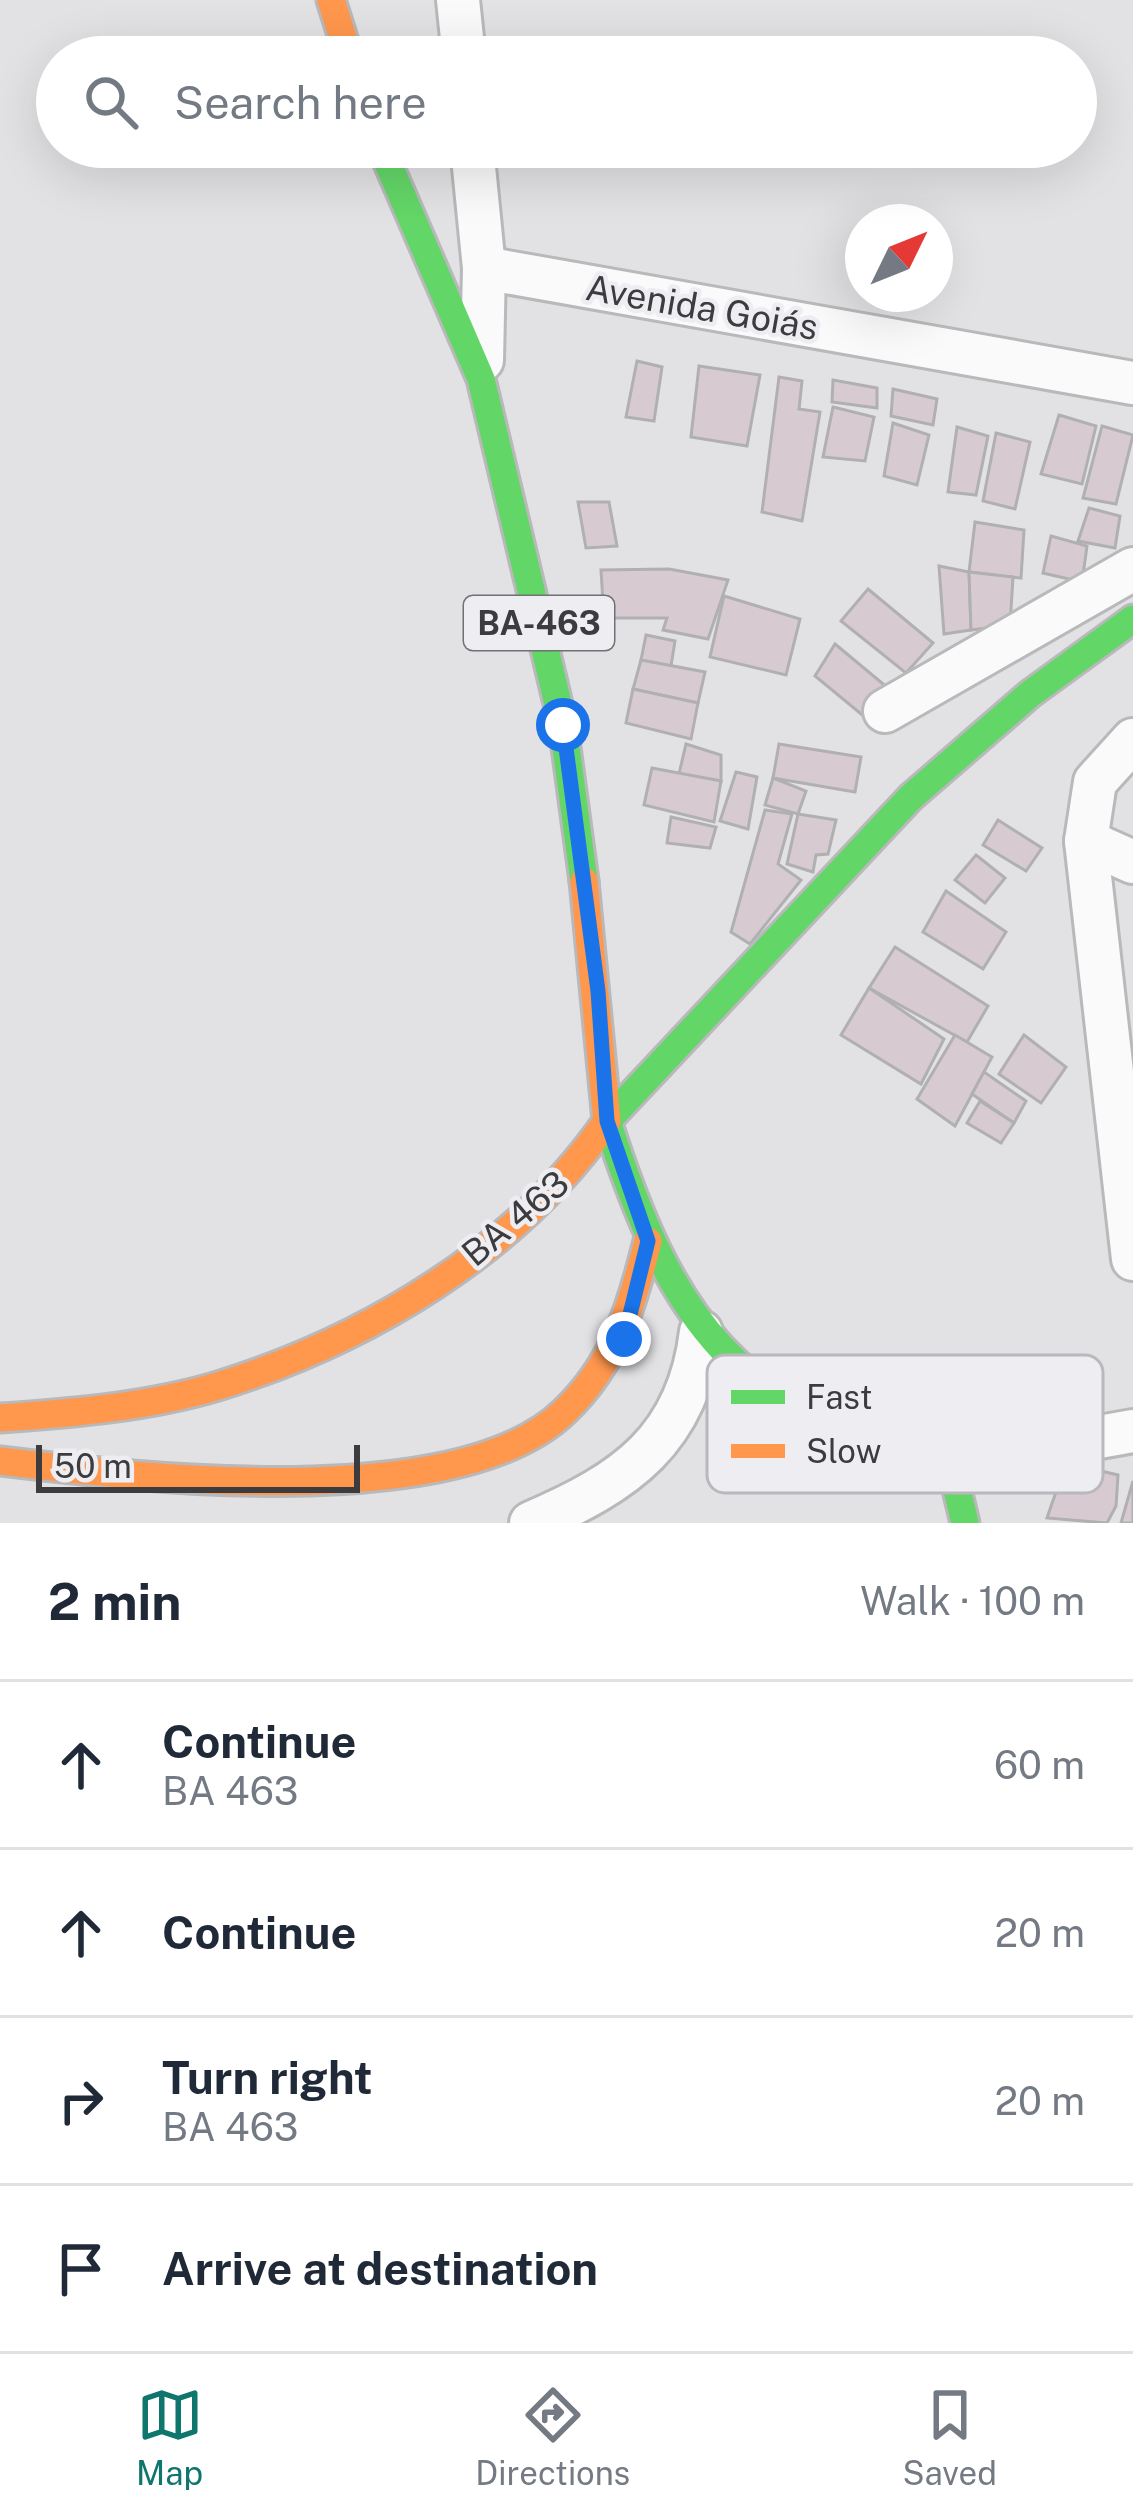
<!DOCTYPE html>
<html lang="en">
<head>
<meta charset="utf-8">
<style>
	body { margin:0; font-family:"Public Sans",sans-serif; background:#f2f2f3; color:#1f2937 }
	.compass { position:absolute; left:845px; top:204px; width:108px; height:108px; border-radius:50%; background:#fff; box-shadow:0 12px 48px #0002; rotate:47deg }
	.scale { position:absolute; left:36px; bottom:30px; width:324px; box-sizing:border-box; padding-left:12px; border:6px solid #3c3b3d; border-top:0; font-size:33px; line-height:42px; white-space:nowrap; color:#3c3b3d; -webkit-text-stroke:9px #eeedf2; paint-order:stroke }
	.stop { position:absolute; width:36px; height:36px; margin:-27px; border:9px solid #1a73e8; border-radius:50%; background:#fff }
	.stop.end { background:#1a73e8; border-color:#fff; box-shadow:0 3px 12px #0008 }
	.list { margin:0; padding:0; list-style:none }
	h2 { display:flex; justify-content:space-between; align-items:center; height:156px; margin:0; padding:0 48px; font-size:51px }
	h2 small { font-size:39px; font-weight:400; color:#747a83 }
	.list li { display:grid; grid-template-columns:78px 1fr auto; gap:36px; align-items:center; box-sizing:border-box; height:168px; padding:0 48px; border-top:3px solid #e0e1e3 }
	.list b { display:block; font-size:45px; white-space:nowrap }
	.list p { margin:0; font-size:39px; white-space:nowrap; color:#747a83 }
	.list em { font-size:39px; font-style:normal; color:#747a83 }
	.icon { flex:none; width:66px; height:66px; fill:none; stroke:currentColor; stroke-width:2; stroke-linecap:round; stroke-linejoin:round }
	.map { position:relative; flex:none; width:1133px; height:1523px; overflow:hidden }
	.search { position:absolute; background:#fff; box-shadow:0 12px 48px #0002; left:36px; right:36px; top:36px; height:132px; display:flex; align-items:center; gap:30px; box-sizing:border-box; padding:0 42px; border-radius:66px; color:#747a83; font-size:45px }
	.sheet { height:828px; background:#fff }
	nav { display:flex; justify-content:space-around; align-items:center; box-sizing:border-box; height:168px; border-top:3px solid #e0e1e3; background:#fff; font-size:33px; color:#747a83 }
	nav a { display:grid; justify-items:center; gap:6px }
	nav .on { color:#0f766e }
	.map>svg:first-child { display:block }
	.building { fill:#d7cbd1; stroke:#b1b0b1; stroke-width:3 }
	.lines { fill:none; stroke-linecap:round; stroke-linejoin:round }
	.street-casing { stroke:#b9b8ba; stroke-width:48 }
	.fast-casing { stroke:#b9b8ba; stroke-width:33 }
	.slow-casing { stroke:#b9b8ba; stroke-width:33 }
	.street { stroke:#fbfafb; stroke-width:42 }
	.fast { stroke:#63d668; stroke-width:27 }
	.slow { stroke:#ff974d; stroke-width:27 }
	.route { stroke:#1a73e8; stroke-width:15 }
	.labels { text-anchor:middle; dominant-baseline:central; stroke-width:9; stroke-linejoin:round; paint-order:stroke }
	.shield { fill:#eeedf2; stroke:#717073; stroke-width:3 }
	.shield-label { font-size:33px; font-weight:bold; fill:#3c3b3d }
	.street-label { font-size:36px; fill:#3c3b3d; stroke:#eeedf2 }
	.key { fill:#eeedf2; stroke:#b9b8bc; stroke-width:3 }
	.key-label { font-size:33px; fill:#3c3b3d }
</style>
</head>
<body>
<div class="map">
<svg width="1133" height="1523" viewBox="0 0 1133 1523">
	<rect width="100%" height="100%" fill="#e2e1e4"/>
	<g class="building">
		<polygon points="637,361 662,367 654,421 626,417"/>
		<polygon points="699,366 760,375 747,446 691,437"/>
		<polygon points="779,377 802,381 799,409 820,412 802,521 762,512"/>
		<polygon points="833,380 877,388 877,408 832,402"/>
		<polygon points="893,389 937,399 933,425 891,416"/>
		<polygon points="833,407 874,417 865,461 823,457"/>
		<polygon points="1059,415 1096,426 1082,484 1041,474"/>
		<polygon points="893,423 929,435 917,485 884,476"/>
		<polygon points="1102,426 1133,435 1116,504 1083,498"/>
		<polygon points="957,427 988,436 976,495 948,492"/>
		<polygon points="996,433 1030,442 1015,509 983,501"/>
		<polygon points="578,502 609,502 617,546 586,548"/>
		<polygon points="1089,508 1120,516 1115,548 1078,541"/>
		<polygon points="975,522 1024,530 1021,578 969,572"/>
		<polygon points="1051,536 1087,546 1082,582 1043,573"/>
		<polygon points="939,566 969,572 971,630 944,634"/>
		<polygon points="669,569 728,580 708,639 663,630 667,618 604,618 601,570"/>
		<polygon points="969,572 1013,577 1010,625 971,630"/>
		<polygon points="868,589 933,643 906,673 841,621"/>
		<polygon points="724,596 800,619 786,675 710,657"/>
		<polygon points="646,635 675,641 671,666 641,660"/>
		<polygon points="835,644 888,688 866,718 815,676"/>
		<polygon points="641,660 705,672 698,703 633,689"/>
		<polygon points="633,689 698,703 691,739 626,723"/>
		<polygon points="686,744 721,755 721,781 679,774"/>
		<polygon points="779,744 861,757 855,792 773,778"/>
		<polygon points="652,768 721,781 714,822 644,805"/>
		<polygon points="736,772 757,777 748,829 720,821"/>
		<polygon points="773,778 806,791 798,814 765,805"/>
		<polygon points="765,810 792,814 778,864 801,880 750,944 731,932"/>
		<polygon points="798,814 836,820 828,854 816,855 813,872 787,864"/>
		<polygon points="671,817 716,827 710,848 667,843"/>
		<polygon points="998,820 1042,848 1026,871 983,845"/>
		<polygon points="976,855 1005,878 985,903 955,880"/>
		<polygon points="946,891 1006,932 983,969 923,932"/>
		<polygon points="895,947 988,1006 967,1042 869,988"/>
		<polygon points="869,988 944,1039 921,1084 841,1035"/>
		<polygon points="955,1035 992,1057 955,1126 917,1099"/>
		<polygon points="1024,1035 1066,1067 1041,1103 999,1074"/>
		<polygon points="984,1072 1026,1101 1014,1123 972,1094"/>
		<polygon points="980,1101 1014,1123 1001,1143 967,1123"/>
		<polygon points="1066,1463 1118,1475 1116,1506 1107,1523 1047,1518"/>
		<polygon points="1133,1481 1133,1523 1121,1523"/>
	</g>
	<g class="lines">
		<g class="street-casing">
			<g id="street">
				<polyline points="458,0 464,57"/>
				<polyline points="472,147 484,268 482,360"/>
				<polyline points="484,268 1133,383"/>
				<polyline points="885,711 1133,569"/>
				<polyline points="1133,740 1095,782 1086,841 1133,1259"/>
				<polyline points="1086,841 1133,862"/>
				<polyline points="949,1456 1005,1454 1133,1431"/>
				<path d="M531 1523C625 1483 688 1440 701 1332"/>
			</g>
		</g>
		<g class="fast-casing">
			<g id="fast">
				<polyline points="381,147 481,379 563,725 584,881"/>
				<polyline points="607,1121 911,797 1030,694 1133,619"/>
				<path d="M607 1121C669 1315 736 1420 949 1456L965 1523"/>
			</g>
		</g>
		<g class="slow-casing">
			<g id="slow">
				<polyline points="331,0 349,57"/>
				<path d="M0 1418C73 1413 148 1407 218 1386 367 1340 518 1250 607 1121L584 881"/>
				<path d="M0 1461C139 1478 458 1515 565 1411 615 1363 632 1306 648 1241"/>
			</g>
		</g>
		<use href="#street" class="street"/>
		<use href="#fast" class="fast"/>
		<use href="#slow" class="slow"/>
	</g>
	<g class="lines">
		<polyline class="route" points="563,725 598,991 607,1121 648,1241 624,1339"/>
	</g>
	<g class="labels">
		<rect class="shield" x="464" y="596" width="150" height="54" rx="9"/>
		<g class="shield-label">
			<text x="539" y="623">BA-463</text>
		</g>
		<g class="street-label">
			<text transform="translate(702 307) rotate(10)">Avenida Goiás</text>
			<text transform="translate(515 1218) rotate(-40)">BA 463</text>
		</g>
	</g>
	<rect x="707" y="1355" width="396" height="138" rx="18" class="key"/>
	<rect x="731" y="1390" width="54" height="14" fill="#63d668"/>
	<rect x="731" y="1444" width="54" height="14" fill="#ff974d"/>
	<g class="key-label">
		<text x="806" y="1409">Fast</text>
		<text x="806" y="1463">Slow</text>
	</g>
</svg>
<svg class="compass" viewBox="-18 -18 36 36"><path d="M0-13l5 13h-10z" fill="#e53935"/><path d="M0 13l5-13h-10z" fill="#747a83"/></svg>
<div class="scale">50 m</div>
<div class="stop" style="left:563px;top:725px"></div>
<div class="stop end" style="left:624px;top:1339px"></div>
<div class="search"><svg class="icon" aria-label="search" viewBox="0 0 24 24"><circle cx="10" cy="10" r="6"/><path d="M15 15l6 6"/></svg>Search here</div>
</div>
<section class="sheet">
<h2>2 min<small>Walk · 100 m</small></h2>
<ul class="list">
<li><svg class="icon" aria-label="ahead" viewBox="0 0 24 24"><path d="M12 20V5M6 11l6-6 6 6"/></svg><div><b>Continue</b><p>BA 463</p></div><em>60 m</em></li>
<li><svg class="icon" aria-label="ahead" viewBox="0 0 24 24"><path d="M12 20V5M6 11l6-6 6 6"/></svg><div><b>Continue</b></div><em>20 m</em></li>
<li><svg class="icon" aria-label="right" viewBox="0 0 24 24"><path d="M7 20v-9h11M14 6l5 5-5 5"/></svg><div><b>Turn right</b><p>BA 463</p></div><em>20 m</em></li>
<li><svg class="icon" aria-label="arrive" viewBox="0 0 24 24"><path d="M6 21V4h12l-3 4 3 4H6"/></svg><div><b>Arrive at destination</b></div></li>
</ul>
</section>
<nav>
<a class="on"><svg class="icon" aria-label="map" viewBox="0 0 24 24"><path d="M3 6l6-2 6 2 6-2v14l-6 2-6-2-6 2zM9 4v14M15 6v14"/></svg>Map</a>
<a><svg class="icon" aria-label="directions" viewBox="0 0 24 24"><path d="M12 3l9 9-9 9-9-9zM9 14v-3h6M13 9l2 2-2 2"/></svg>Directions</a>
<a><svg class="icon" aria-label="saved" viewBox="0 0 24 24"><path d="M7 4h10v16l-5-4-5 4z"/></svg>Saved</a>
</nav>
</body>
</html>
